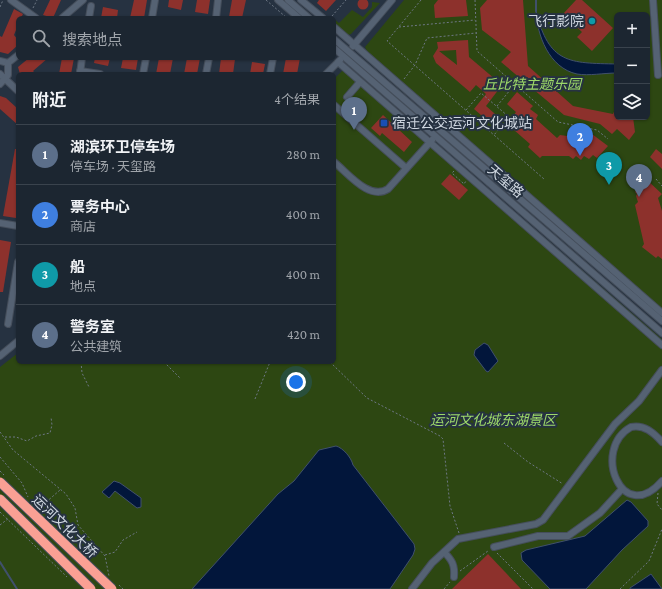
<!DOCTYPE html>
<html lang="zh">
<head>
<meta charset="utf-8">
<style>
	body { margin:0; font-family:"Crimson Pro","Noto Sans SC",serif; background:#29323d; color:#f1f3f6 }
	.controls { position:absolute; right:12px; top:12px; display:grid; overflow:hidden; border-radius:6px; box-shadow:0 1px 3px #0004 }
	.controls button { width:36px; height:36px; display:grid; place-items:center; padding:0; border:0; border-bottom:1px solid #3a434d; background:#1c2631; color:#f1f3f6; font:20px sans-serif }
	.you { position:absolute; left:296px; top:382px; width:14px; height:14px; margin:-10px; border:3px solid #fff; border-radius:50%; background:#1a73e8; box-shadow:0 0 0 6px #1a73e833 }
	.badge { display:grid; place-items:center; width:26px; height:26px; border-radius:50%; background:#48d779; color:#fff; font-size:13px; font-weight:700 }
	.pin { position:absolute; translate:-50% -33px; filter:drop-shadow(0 1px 2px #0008) }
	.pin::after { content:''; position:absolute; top:21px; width:14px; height:12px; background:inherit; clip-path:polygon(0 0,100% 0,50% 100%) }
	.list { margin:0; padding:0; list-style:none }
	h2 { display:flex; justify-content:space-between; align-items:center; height:52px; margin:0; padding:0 16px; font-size:17px }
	h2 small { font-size:13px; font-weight:400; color:#a0a5ab }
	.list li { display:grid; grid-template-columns:26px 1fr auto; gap:12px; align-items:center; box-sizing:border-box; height:60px; padding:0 16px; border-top:1px solid #3a434d }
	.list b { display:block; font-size:15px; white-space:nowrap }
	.list p { margin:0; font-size:13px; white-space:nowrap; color:#a0a5ab }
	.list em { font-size:13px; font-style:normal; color:#a0a5ab }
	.icon { flex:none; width:22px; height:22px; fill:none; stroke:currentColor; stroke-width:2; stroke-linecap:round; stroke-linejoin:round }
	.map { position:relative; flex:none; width:662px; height:589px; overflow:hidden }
	.search { position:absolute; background:#1c2631; box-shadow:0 1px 3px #0004; left:16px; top:16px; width:320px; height:44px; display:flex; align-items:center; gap:10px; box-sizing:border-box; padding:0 14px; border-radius:6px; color:#a0a5ab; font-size:15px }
	.panel { position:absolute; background:#1c2631; box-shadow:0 1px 3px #0004; left:16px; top:72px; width:320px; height:292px; border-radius:6px }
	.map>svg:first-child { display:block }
	.green { fill:#2d4712; fill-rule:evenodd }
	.water { fill:#02163b; stroke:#40506c }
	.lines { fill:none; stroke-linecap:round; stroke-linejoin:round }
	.stream { stroke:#40506c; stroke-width:2 }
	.building { fill:#8d312c; fill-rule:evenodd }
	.minor-casing { stroke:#454e5b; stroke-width:8 }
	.path { stroke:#6e7885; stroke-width:1; stroke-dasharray:2 2; stroke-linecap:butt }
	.minor { stroke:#556273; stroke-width:6 }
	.highway-bridge-casing { stroke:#454e5b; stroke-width:11; stroke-linecap:butt }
	.path-bridge { stroke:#6e7885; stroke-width:1; stroke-dasharray:2 2; stroke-linecap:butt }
	.highway-bridge { stroke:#faa094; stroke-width:9 }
	.culture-dot { fill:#0f9aa8; stroke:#263241; stroke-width:1.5 }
	.transit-dot { fill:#1a4fb4; stroke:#263241; stroke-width:1.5 }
	.labels { text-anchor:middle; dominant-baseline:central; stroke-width:4; stroke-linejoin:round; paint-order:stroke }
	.poi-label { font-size:14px; fill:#cfd7e0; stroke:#263241; text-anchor:end }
	.park-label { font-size:14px; font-style:italic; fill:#9dd969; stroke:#263241 }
	.street-label { font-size:14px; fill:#cfd7e0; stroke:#263241 }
</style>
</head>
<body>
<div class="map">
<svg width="662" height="589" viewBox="0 0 662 589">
	<rect width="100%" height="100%" fill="#263241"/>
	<g class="green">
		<path d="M404 0H662V309L367 51 365 47ZM617 15H647V117H617Z"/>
		<polygon points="372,2 380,3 351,34 348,35 334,23 334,19 339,23 352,10 363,17 372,7"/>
		<polygon points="346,67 662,339 662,589 0,589 0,367 18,353 18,362 334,362 334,79"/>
	</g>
	<g class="water">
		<path d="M536 11C549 64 569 63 617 64V73C604 73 589 76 577 74 549 68 537 35 536 11Z"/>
		<polygon points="484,343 488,345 498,361 488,372 486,371 474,355 475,350"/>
		<path d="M336 446C343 448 351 457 353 465L414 544 415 549 413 555 390 589H192L278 494 294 481 319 450Z"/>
		<polygon points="114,481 120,483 141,498 141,507 137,508 115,491 109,498 102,492"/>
		<polygon points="627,500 631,502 648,521 648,526 622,550 586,589 550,589 522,560 521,553 526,550 585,536"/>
		<polygon points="651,574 662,589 630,589 630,588"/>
	</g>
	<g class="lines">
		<g class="stream">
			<polyline points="536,0 536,11"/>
			<polyline points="0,562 17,589"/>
		</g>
	</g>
	<g class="building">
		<circle cx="363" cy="4" r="5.5"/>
		<polygon points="50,0 61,0 53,18 43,15"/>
		<polygon points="134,0 147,0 144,18 130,18"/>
		<polygon points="169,0 183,0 181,10 168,7"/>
		<polygon points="197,0 210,0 208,14 195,12"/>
		<polygon points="232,0 246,0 242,18 229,17"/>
		<polygon points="319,0 336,0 326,11 317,3"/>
		<polygon points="438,0 466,0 468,16 435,18 434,5"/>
		<polygon points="487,0 523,0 528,66 573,106 613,114 617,105 617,117 633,117 635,132 629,140 617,129 612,134 600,124 564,115 501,62 511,52 482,30 480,8"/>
		<polygon points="576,0 582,0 613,28 592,51 577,37 582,32 563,14"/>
		<polygon points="103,7 118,10 117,18 101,18"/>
		<polygon points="14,9 23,14 21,18 18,18 18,25 14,35 18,40 18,45 8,54 0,52 0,36 2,37"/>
		<path d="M468 40 469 57 502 85 486 106 502 120 495 127 474 109 486 94 476 85 470 92 436 63 433 56 438 48 437 42ZM456 50 457 65 439 51Z"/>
		<polygon points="29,58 48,58 33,71 36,74 20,74 18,67"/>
		<polygon points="62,58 74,58 71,74 59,74"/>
		<polygon points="95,58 110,58 108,66 94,63"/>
		<polygon points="123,58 138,58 136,70 121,68"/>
		<polygon points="159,58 173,58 170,74 156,74"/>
		<polygon points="187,58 200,58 197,74 184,74"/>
		<polygon points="221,58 235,59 233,74 219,74"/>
		<polygon points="286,58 300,58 297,74 283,74"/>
		<polygon points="252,62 265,64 263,74 250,74"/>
		<polygon points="517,92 533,106 530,109 538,115 536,119 557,138 560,135 588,139 592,134 608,146 597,158 593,155 589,159 584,156 581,160 576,156 573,159 569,156 542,156 540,158 528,147 530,144 507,124 516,112 507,104"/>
		<polygon points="0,96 6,98 18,109 18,125 0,109"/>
		<polygon points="383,115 412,142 404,152 382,133 380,136 371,128"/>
		<polygon points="15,149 18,149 18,209 16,218 3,216"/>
		<polygon points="656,149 662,154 662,169 650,157"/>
		<polygon points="450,174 468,190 459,200 441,184"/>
		<polygon points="647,180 662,194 658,198 662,211 662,259 658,256 656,258 642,247 644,244 635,205 638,202 636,196 637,194 635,192"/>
		<polygon points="0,240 11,242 3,292 0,292"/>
		<polygon points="488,554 521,589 452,589"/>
	</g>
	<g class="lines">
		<g class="minor-casing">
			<g id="minor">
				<polyline points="11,0 36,18"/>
				<polyline points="278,0 299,18"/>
				<polyline points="288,0 309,18"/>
				<polyline points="301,0 323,18"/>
				<polyline points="653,0 658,75"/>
				<polyline points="62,18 83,0"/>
				<polyline points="89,18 91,6"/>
				<polyline points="152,18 155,0"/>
				<polyline points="216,18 218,0"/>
				<polyline points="334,27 662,313"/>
				<polyline points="334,39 662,321"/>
				<polyline points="353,46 392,0"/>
				<polyline points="334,48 662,333"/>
				<polyline points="0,61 8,63"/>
				<polyline points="338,62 662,345"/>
				<polyline points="8,63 18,55"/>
				<polyline points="80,71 100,74"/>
				<polyline points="0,74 18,91"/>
				<polyline points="80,74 82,58"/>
				<polyline points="143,74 146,58"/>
				<polyline points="206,74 209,58"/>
				<polyline points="270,74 273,58"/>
				<polyline points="326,74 340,60"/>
				<polyline points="0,84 8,75 8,63"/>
				<polyline points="347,97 360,82"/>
				<polyline points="334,105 406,168"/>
				<path d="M334 162C348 173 369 201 388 189L432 140"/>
				<polyline points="0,223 18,226"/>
				<polyline points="8,324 18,262"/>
				<polyline points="0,356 18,341"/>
				<path d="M662 442C654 433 644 424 631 427 591 449 622 527 662 481"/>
				<polyline points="494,547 538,536 568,536 600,513 622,489"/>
				<path d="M444 552C452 560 455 565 454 577"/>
				<polyline points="412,589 432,563 458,539 536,524 543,520 615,424 639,401 662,370"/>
			</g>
		</g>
		<g class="path">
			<polyline points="266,0 287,18"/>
			<polyline points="421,0 387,41 544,179"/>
			<polyline points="475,0 477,51 558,122 597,130 608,139"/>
			<polyline points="0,7 3,0"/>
			<polyline points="33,8 37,0"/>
			<polyline points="332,16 346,0"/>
			<polyline points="399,27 475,20"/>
			<polyline points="404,79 415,65 427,38 476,33"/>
			<polyline points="497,106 515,84"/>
			<polyline points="466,110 481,93 509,117 494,135"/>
			<polyline points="454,171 452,173 464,184 466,181"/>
			<polyline points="656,179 662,186"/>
			<polyline points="81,362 82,373 89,387"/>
			<polyline points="164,362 181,379"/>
			<polyline points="195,362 196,364"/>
			<polyline points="330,362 367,398 440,436 443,439 450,506 459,533"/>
			<polyline points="255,399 270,362"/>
			<polyline points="0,432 13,450 66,494 75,508 78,525 105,556 109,576"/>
			<polyline points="5,437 16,437 27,441 36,436 50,433 52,425 51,417"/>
			<polyline points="504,443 528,462 563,484"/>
			<polyline points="0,457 22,483 28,497"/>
			<polyline points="658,493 657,504 662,510"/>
			<polyline points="35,505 44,504 60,490"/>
			<polyline points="0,525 9,518"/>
			<polyline points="497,553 533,589"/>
			<polyline points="105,555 115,552 123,540 137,532"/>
			<polyline points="460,571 488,551"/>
			<polyline points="444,589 450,582"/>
			<polyline points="620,589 649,561 662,529"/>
		</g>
		<use href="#minor" class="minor"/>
		<g class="highway-bridge-casing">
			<g id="highway-bridge">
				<polyline points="0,482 112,589"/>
				<polyline points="0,499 91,589"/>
			</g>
		</g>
		<g class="path-bridge">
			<polyline points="0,471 4,475"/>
			<polyline points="0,512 67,577"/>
			<polyline points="119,585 123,589"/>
		</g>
		<use href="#highway-bridge" class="highway-bridge"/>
	</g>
	<circle class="culture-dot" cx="592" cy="21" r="4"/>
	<rect class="transit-dot" x="380" y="119" width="8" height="8" rx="2"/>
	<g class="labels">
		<g class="poi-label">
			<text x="584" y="21">飞行影院</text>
			<text x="392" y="123" text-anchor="start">宿迁公交运河文化城站</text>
		</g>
		<g class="park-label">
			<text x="532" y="84">丘比特主题乐园</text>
			<text x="493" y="420">运河文化城东湖景区</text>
		</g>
		<g class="street-label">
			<text transform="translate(506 181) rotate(41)">天玺路</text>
			<text transform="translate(65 526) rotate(44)">运河文化大桥</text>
		</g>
	</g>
</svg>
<div class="controls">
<button>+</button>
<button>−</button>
<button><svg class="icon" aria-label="layers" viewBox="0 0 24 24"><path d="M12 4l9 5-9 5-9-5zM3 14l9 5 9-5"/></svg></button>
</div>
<div class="you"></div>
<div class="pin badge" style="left:354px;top:130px;background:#5c6f8a">1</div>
<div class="pin badge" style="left:580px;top:156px;background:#3f7fe0">2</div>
<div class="pin badge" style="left:609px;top:185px;background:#0f9aa8">3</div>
<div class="pin badge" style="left:639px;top:197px;background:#5c6f8a">4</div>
<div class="search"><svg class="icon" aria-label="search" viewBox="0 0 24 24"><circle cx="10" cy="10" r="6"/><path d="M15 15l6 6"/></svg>搜索地点</div>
<section class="panel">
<h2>附近<small>4个结果</small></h2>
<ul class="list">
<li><span class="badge" style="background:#5c6f8a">1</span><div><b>湖滨环卫停车场</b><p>停车场 · 天玺路</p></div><em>280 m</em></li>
<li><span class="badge" style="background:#3f7fe0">2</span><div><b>票务中心</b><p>商店</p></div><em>400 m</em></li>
<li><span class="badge" style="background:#0f9aa8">3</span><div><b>船</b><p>地点</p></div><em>400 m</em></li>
<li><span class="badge" style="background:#5c6f8a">4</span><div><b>警务室</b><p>公共建筑</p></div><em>420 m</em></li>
</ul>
</section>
</div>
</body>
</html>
